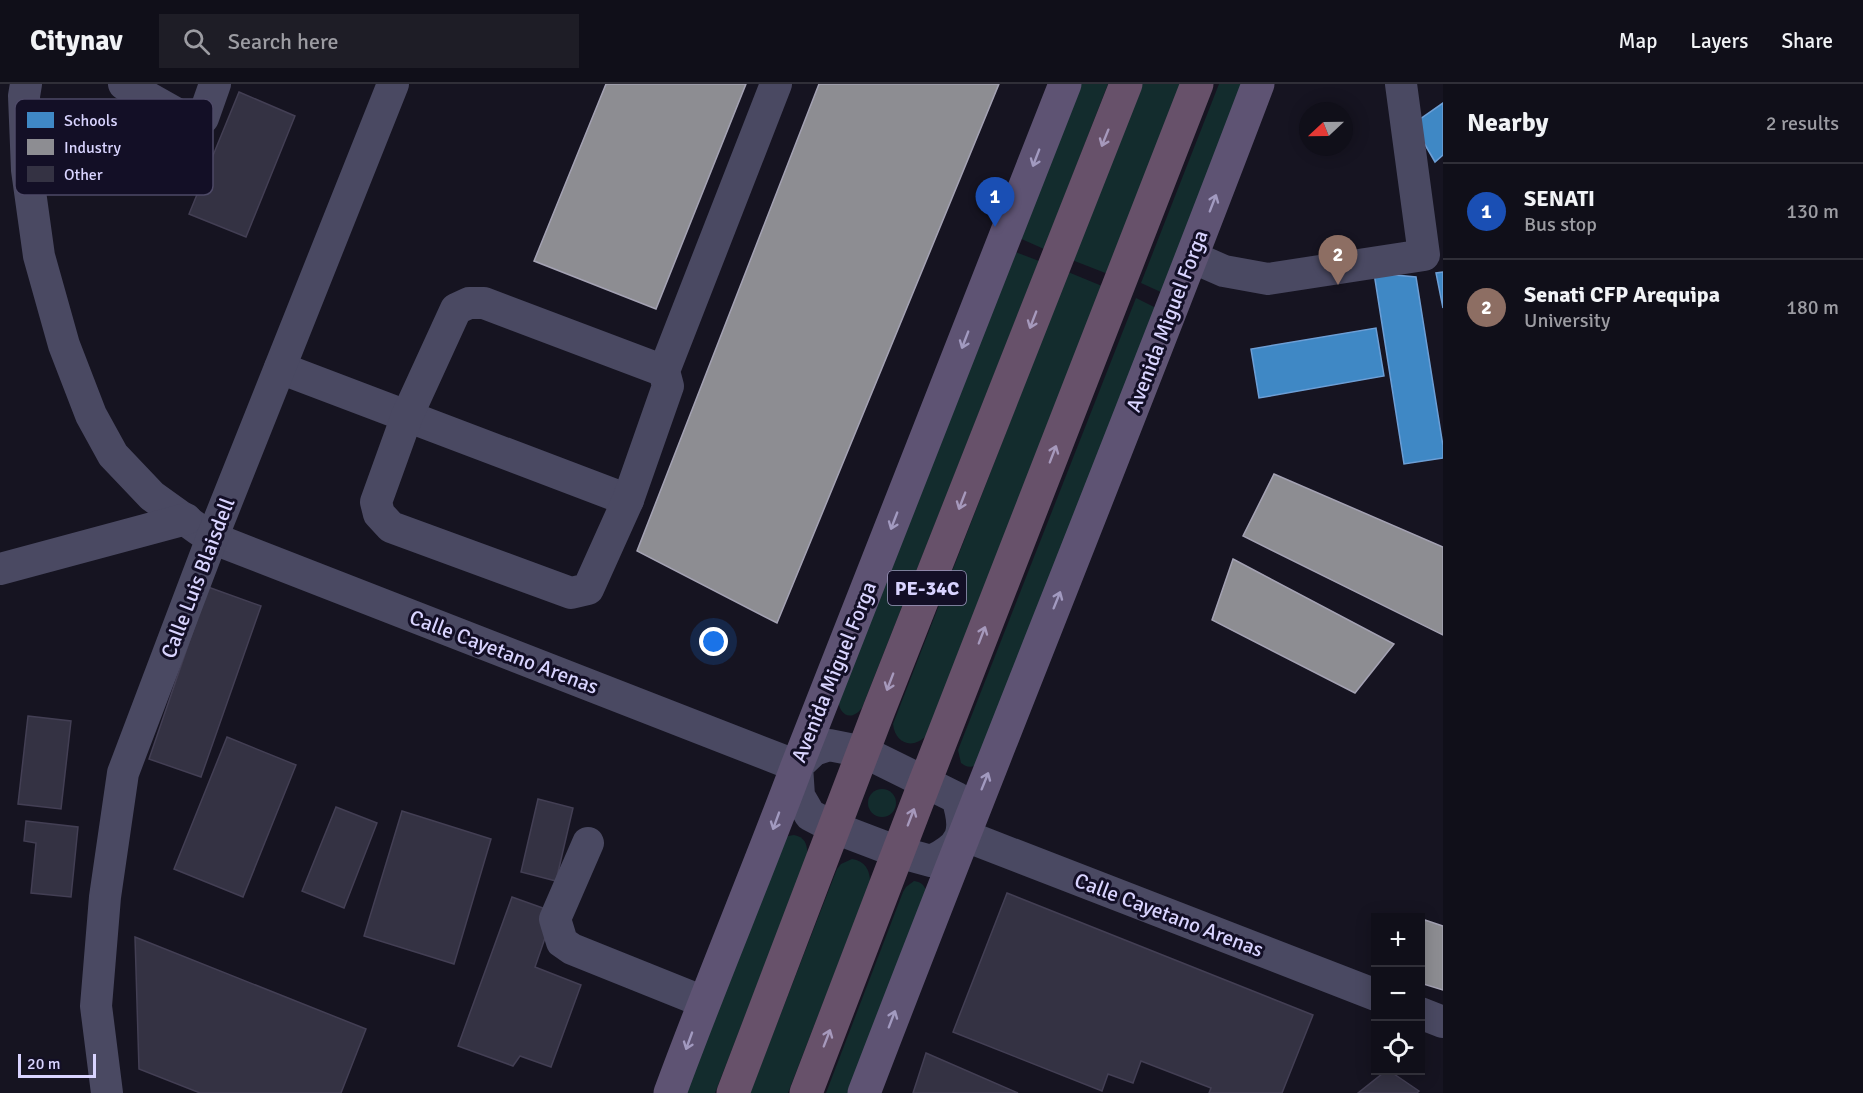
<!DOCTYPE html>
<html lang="en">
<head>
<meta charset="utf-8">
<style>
	body { margin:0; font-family:Signika,sans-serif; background:#1e1d26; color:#f1f3f6 }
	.controls { position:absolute; right:18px; bottom:18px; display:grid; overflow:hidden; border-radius:0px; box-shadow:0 3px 15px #0003 }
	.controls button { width:54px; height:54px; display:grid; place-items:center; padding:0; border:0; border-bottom:2px solid #302f38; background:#100f19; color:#f1f3f6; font:30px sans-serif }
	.compass { position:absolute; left:1299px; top:18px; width:54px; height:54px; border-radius:50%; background:#100f19; box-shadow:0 3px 15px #0003; rotate:248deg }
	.scale { position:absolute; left:18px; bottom:15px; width:78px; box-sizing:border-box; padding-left:6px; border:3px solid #d9d4ff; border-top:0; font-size:16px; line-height:21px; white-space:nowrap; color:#d9d4ff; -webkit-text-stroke:4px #130f26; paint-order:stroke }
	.you { position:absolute; left:714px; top:558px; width:21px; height:21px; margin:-15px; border:4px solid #fff; border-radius:50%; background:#1a73e8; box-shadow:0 0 0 9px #1a73e833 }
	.badge { display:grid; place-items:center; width:39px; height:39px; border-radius:50%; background:#9591b1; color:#fff; font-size:20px; font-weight:700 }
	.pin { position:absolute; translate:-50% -50px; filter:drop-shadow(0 2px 3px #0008) }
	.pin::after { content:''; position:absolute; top:32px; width:21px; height:18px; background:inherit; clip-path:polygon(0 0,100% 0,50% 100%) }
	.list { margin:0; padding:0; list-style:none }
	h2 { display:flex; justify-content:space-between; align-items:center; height:78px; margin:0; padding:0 24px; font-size:26px }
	h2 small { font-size:20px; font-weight:400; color:#9c9ca2 }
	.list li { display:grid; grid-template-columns:39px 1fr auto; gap:18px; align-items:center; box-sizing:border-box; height:96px; padding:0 24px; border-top:2px solid #302f38 }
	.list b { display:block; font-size:22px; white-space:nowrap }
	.list p { margin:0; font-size:20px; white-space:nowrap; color:#9c9ca2 }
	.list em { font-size:20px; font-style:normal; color:#9c9ca2 }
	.icon { flex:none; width:33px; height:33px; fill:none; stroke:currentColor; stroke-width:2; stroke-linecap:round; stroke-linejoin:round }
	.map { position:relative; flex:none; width:1443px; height:1009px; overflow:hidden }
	header { display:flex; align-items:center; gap:36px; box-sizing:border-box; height:84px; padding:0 30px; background:#100f19; border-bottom:2px solid #302f38 }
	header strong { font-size:28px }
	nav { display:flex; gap:33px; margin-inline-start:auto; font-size:21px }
	.search { width:420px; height:54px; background:#1e1d26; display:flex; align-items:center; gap:15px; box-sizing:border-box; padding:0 21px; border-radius:0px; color:#9c9ca2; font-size:22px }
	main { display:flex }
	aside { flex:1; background:#100f19 }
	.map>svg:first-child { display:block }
	.green { fill:#132c2d }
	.schools { fill:#3f88c5; stroke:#6d9fd6; stroke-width:1.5 }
	.industry { fill:#8d8d92; stroke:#a4a2b3; stroke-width:1.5 }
	.building { fill:#343243; stroke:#433f54; stroke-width:1.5 }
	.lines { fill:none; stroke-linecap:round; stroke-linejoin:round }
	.minor { stroke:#4a4962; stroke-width:32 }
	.major { stroke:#5e5373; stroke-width:33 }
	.highway { stroke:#67516a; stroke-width:33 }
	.oneway { stroke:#a699bc }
	.oneway2 { stroke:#a29ac0 }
	.labels { text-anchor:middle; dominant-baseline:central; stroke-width:6; stroke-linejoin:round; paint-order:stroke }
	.shield { fill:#130f26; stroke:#9e99be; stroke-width:1.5 }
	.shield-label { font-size:20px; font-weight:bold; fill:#d9d4ff }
	.street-label { font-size:21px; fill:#d9d4ff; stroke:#130f26 }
	.key { fill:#130f26; stroke:#4e4a67; stroke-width:1.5 }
	.key-label { font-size:16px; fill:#d9d4ff }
</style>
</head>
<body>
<header>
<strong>Citynav</strong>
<div class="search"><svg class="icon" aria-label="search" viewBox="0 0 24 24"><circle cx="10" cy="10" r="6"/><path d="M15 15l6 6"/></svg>Search here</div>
<nav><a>Map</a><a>Layers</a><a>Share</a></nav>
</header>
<main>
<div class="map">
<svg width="1443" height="1009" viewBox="0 0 1443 1009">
	<rect width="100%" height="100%" fill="#161421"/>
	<g class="green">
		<polygon points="1078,0 1108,0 1044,165 1017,153"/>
		<polygon points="1142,0 1183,0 1108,190 1072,176"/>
		<polygon points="1219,0 1244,0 1163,209 1141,199"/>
		<path d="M1013 167 1039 177 862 624C850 639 838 630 838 613Z"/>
		<path d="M1068 188 1102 202 926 652C912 666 895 659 893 640Z"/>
		<path d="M1136 214 1158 225 976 681C970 684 966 683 961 679L958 666Z"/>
		<circle cx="882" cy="719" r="14"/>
		<path d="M794 751C806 753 808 763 807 773L715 1009H684L784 757 788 752Z"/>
		<path d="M852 775C865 777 870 786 870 798L788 1009H750L837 785 841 780Z"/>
		<path d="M914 797C921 798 923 800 926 806L851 1009H826L903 808 906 803Z"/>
	</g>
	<g class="schools">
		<polygon points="1443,19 1443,71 1435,78 1413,40"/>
		<polygon points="1443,188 1443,224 1436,189"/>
		<polygon points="1374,189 1416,193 1443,362 1443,374 1404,380"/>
		<polygon points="1376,244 1384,292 1259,314 1251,265"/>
	</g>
	<g class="industry">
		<polygon points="606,0 746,0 656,225 534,177"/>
		<polygon points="819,0 999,0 777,539 637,467"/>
		<polygon points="1274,390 1443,463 1443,551 1243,452"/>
		<polygon points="1233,475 1394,560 1355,609 1212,536"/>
		<polygon points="1425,836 1443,842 1443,906 1420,899 1420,850"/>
	</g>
	<g class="building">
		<polygon points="239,8 295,32 246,153 189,130"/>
		<polygon points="208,503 261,522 201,693 149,675"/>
		<polygon points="28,632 71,637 61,725 18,720"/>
		<polygon points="227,653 296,681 243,813 174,785"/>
		<polygon points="538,715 573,724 556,797 521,788"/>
		<polygon points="336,723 377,739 344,824 302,807"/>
		<polygon points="402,727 491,755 454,880 364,852"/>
		<polygon points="26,737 78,743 71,813 31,809 36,759 24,757"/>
		<polygon points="1007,809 1313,931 1282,1009 1209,1009 1211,1004 1141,977 1133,999 1108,990 1102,1007 953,948"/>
		<polygon points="512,813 554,828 535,883 581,901 551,983 520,972 513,982 458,962"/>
		<polygon points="135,853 366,945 341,1009 200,1009 139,985"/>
		<polygon points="926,969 1018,1009 913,1009"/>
		<polygon points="1387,986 1388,986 1419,1007 1417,1009 1358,1009"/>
	</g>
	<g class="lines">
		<g class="minor">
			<polyline points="26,0 24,12 27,86 39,172 64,261 91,331 113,371 152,412 198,445 212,454 797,682"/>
			<polyline points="124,0 193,39 203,34 215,0"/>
			<polyline points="1192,173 1224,187 1268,195 1424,171 1401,0"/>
			<polyline points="280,284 628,416"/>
			<polyline points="664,287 484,219 469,219 456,225 407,332 376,418 379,430 391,443 571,509 588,505 628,416 668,302 664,287 776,0"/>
			<polyline points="0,485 186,435"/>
			<path d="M829 661 864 668 957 714C968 748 963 762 931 777L898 768 835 744 810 731 799 712 797 682 814 666Z"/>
			<polyline points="963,751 1376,911"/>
			<polyline points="588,759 555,835 562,858 572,865 704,918"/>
			<polyline points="1420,929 1443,938"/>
			<polyline points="107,1009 96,922 105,813 123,689 212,454 393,0"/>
		</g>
		<g class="major">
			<path d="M670 1009C710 900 756 792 797 682L1065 0"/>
			<path d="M864 1009C993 672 1130 338 1258 0"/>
		</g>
		<g class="highway">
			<polyline points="733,1009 879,626 1126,0"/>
			<polyline points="806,1009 925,698 1197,0"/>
		</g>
	</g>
	<defs><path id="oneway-shaft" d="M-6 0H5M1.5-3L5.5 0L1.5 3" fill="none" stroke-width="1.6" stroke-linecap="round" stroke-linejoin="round" transform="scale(1.5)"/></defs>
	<g class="oneway">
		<use href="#oneway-shaft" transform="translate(1105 54) rotate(112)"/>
		<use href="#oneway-shaft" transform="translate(1033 236) rotate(111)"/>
		<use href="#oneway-shaft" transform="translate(1053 370) rotate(-69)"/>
		<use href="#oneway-shaft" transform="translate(962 417) rotate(111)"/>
		<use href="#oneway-shaft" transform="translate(982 551) rotate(-69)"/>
		<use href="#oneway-shaft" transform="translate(890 598) rotate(111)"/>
		<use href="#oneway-shaft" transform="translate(911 733) rotate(-69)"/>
		<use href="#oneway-shaft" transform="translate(827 954) rotate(-69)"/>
	</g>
	<g class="oneway2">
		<use href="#oneway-shaft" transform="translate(1036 74) rotate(111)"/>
		<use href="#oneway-shaft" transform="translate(1213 119) rotate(-69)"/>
		<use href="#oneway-shaft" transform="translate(965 256) rotate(111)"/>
		<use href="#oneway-shaft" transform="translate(894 437) rotate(111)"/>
		<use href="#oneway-shaft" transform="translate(1057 516) rotate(-68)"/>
		<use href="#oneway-shaft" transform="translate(985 697) rotate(-68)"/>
		<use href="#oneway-shaft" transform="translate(776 737) rotate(110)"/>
		<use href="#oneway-shaft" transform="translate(892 935) rotate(-69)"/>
		<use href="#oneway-shaft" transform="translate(689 957) rotate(110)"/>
	</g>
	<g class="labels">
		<rect class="shield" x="888" y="487" width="78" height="34" rx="4.5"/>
		<g class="shield-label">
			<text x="927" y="504">PE-34C</text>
		</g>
		<g class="street-label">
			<text transform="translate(1167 237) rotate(-69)">Avenida Miguel Forga</text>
			<text transform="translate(198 494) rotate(-69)">Calle Luis Blaisdell</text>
			<text transform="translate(504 568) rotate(21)">Calle Cayetano Arenas</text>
			<text transform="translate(834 588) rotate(-68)">Avenida Miguel Forga</text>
			<text transform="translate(1169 831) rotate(21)">Calle Cayetano Arenas</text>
		</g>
	</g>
	<rect x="15" y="15" width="198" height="96" rx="9" class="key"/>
	<rect x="27" y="28" width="27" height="16" fill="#3f88c5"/>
	<rect x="27" y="55" width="27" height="16" fill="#8d8d92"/>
	<rect x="27" y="82" width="27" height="16" fill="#343243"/>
	<g class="key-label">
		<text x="64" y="42">Schools</text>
		<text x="64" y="69">Industry</text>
		<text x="64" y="96">Other</text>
	</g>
</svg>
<div class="controls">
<button>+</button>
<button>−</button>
<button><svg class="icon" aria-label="locate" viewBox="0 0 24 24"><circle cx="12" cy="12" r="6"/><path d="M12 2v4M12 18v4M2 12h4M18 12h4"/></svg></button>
</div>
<svg class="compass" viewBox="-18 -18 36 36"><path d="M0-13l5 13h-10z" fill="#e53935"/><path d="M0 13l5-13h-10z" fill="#9c9ca2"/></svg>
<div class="scale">20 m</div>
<div class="you"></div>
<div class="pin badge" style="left:995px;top:143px;background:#1a4fb4">1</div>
<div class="pin badge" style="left:1338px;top:201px;background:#8d6e63">2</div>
</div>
<aside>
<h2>Nearby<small>2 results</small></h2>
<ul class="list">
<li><span class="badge" style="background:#1a4fb4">1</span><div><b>SENATI</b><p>Bus stop</p></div><em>130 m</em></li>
<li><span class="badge" style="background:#8d6e63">2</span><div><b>Senati CFP Arequipa</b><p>University</p></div><em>180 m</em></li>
</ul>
</aside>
</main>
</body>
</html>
